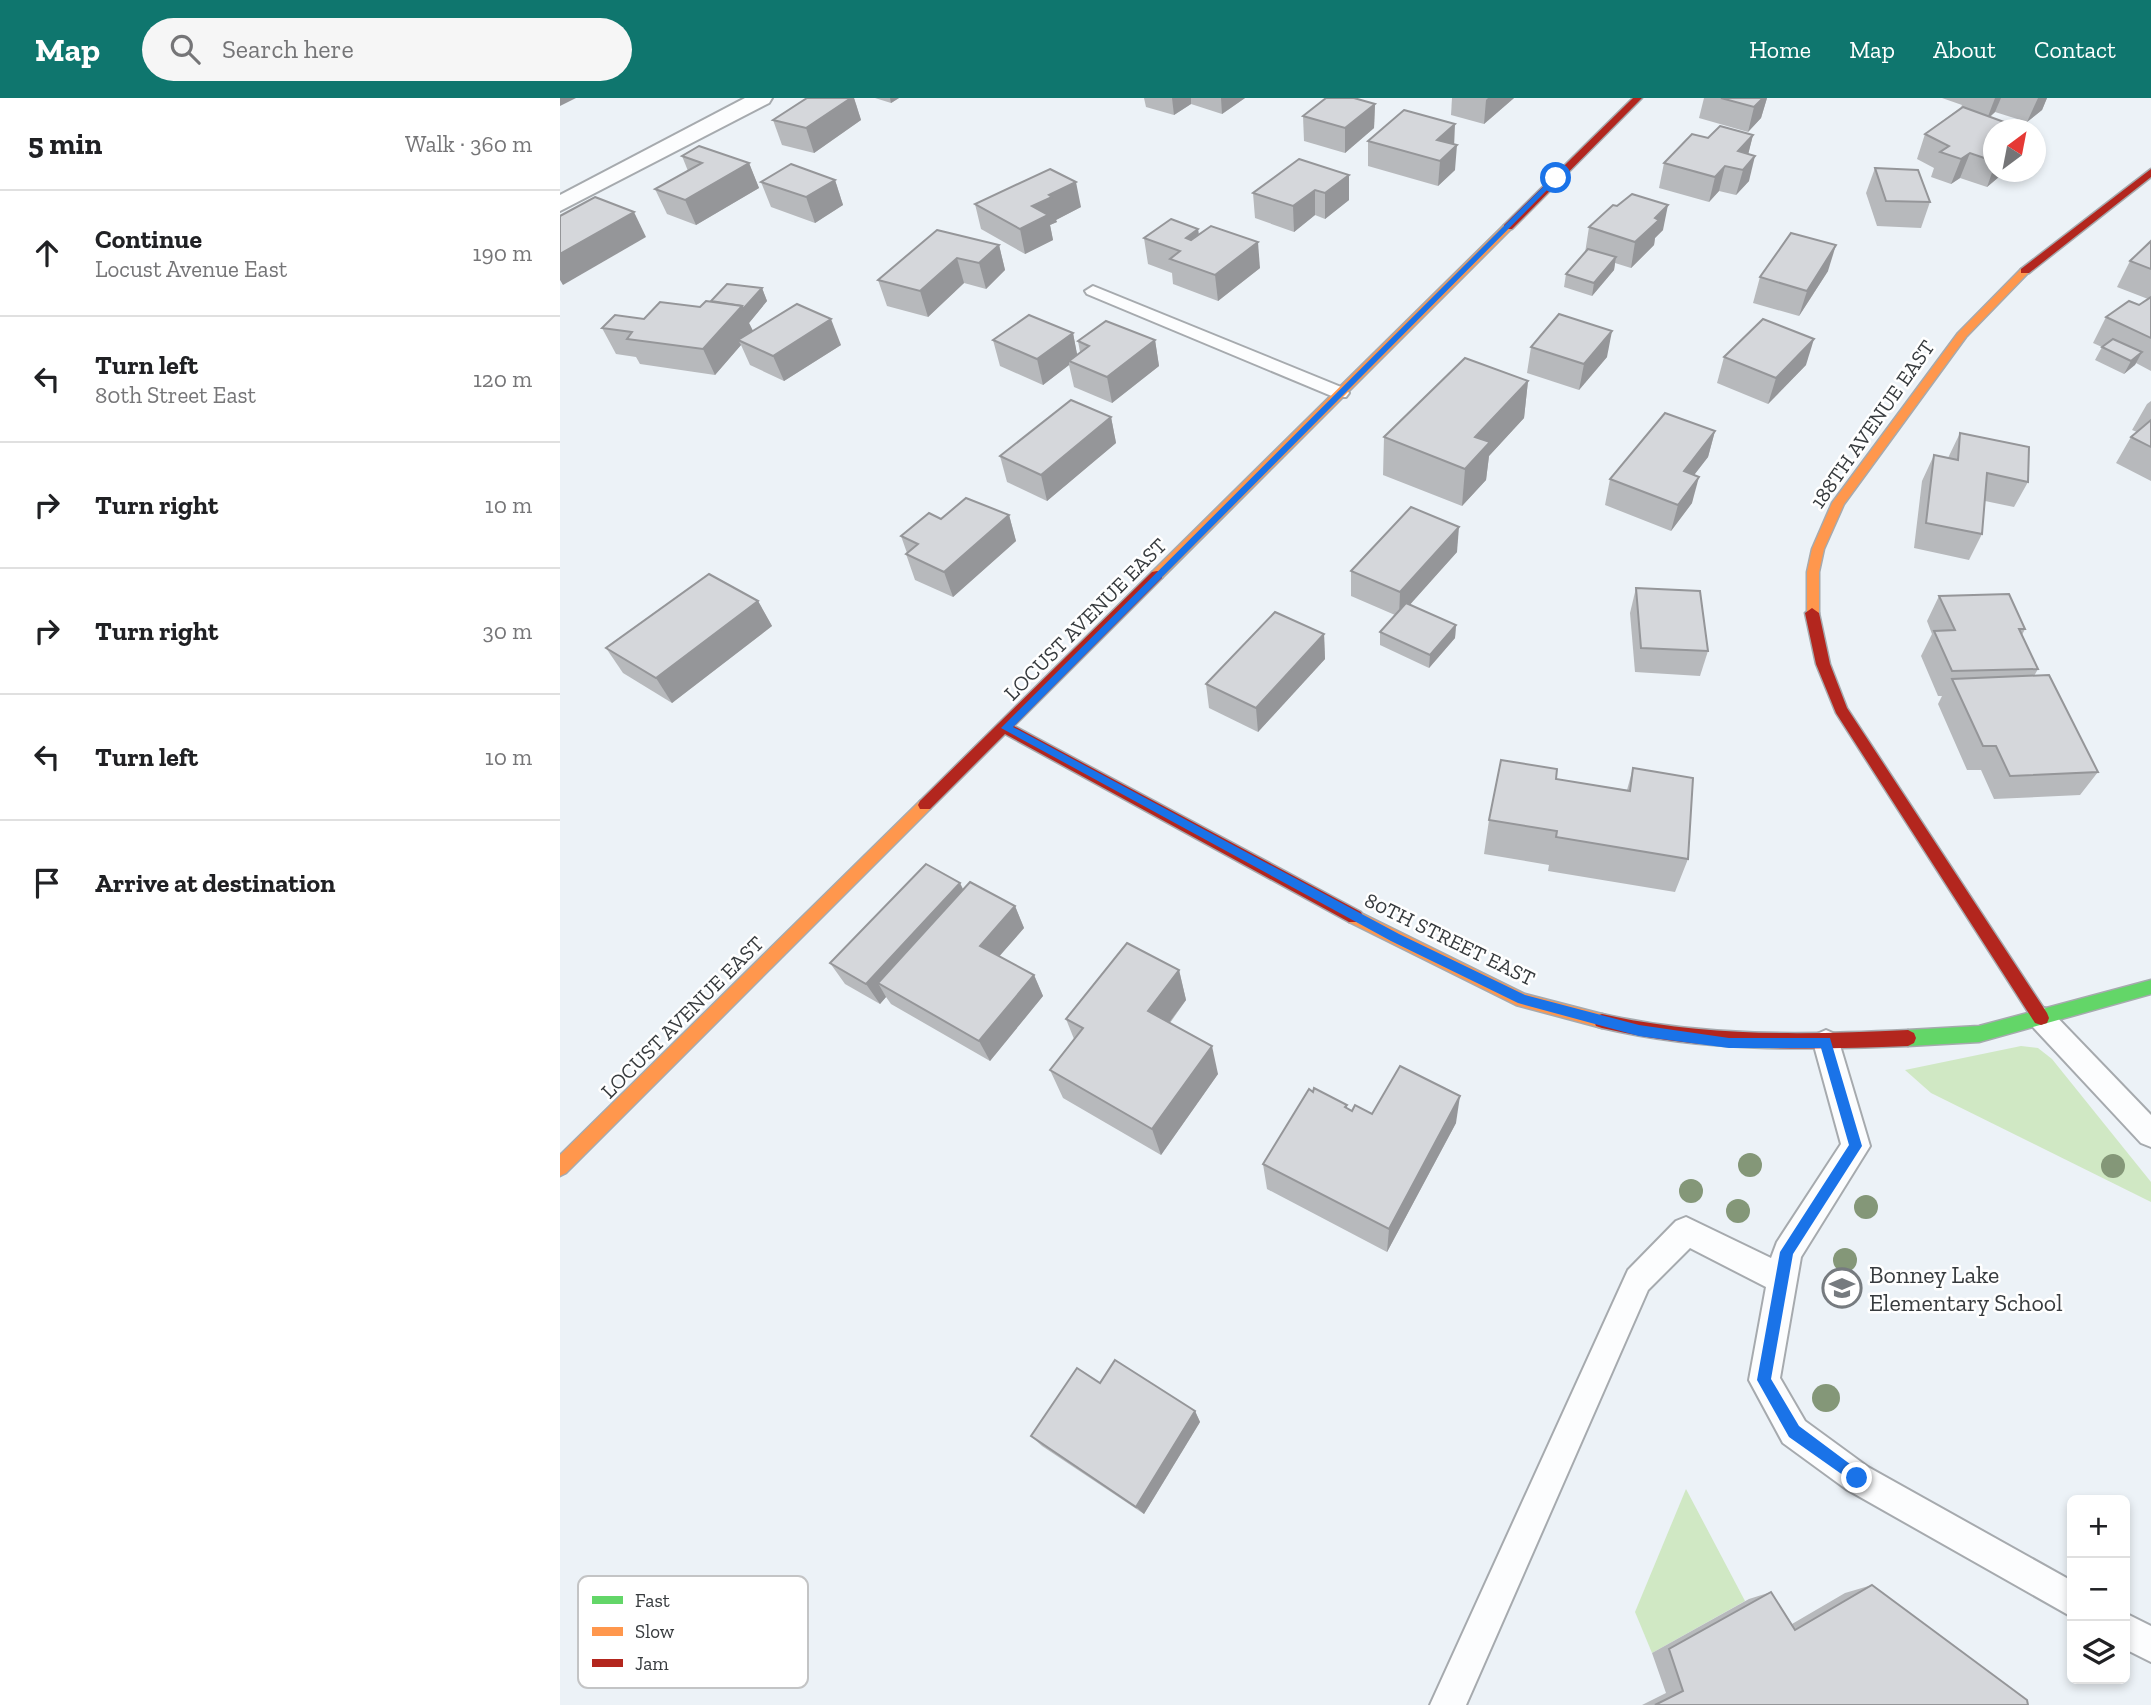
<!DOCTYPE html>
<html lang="en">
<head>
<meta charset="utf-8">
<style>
	body { margin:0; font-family:"Zilla Slab",serif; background:#f6f6f6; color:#202124 }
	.controls { position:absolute; right:21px; bottom:21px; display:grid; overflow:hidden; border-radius:10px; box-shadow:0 4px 10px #0003 }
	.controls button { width:63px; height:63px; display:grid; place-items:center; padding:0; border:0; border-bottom:2px solid #e0e0e0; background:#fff; color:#202124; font:35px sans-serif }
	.compass { position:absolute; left:1423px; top:21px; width:63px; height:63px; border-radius:50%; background:#fff; box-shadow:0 4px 10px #0003; rotate:32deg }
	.stop { position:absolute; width:21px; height:21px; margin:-16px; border:5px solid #1a73e8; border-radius:50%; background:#fff }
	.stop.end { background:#1a73e8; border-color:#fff; box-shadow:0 2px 7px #0008 }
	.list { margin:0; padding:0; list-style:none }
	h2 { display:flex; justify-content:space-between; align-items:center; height:91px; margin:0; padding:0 28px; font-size:30px }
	h2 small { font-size:23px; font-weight:400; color:#757577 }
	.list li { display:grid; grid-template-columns:46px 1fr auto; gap:21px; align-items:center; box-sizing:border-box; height:126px; padding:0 28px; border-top:2px solid #e0e0e0 }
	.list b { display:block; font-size:26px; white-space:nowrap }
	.list p { margin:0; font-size:23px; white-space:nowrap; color:#757577 }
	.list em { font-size:23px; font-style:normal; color:#757577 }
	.icon { flex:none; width:38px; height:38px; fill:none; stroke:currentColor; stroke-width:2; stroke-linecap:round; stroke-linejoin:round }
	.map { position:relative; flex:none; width:1591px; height:1607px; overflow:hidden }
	header { display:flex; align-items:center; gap:42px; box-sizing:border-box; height:98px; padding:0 35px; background:#0f766e; color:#fff }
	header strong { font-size:33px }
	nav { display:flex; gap:38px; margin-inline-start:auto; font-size:24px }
	.search { width:490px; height:63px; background:#f6f6f6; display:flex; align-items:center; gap:18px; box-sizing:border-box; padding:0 24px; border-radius:38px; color:#757577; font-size:26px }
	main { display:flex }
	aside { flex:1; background:#fff }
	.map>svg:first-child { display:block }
	.green { fill:#d0e8c4 }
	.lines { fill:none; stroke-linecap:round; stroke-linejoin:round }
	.lane-casing { stroke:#a6aaae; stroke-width:4 }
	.street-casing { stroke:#a6aaae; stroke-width:4 }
	.fast-casing { stroke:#a6aaae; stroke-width:3 }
	.slow-casing { stroke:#a6aaae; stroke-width:3 }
	.jam-casing { stroke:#a6aaae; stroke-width:3 }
	.lane { fill:#fcfdfe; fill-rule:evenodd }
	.street { fill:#fcfdfe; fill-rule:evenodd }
	.fast { fill:#63d668; fill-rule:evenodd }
	.slow { fill:#ff974d; fill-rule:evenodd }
	.jam { fill:#b3261e; fill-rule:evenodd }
	.tree { fill:#849778 }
	.wall { fill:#b7b9bc }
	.shaded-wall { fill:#959699 }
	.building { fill:#d5d7db; stroke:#959699; stroke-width:2 }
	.route { fill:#1a73e8 }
	.labels { text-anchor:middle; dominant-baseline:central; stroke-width:5; stroke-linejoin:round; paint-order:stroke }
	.street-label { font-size:21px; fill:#373b3e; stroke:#fff }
	.near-poi-label { font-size:24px; fill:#373b3e; stroke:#fff; text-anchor:start }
	.key { fill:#fff; stroke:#c3c4c5; stroke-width:2 }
	.key-label { font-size:19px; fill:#373b3e }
</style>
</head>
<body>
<header>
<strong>Map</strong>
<div class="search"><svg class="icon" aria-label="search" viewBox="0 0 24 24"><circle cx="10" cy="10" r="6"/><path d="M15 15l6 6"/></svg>Search here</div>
<nav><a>Home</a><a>Map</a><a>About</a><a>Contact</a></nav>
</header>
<main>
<aside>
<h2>5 min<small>Walk · 360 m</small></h2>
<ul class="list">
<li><svg class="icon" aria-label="ahead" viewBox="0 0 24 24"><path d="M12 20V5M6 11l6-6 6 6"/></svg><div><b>Continue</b><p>Locust Avenue East</p></div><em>190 m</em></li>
<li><svg class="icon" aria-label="left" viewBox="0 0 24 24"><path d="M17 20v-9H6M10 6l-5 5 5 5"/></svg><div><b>Turn left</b><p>80th Street East</p></div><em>120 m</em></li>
<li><svg class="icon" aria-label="right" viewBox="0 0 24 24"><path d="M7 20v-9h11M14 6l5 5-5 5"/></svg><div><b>Turn right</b></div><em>10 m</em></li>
<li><svg class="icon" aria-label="right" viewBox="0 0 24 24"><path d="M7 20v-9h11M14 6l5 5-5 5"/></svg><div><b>Turn right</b></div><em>30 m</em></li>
<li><svg class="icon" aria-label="left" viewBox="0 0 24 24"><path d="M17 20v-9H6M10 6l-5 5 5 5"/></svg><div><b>Turn left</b></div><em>10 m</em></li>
<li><svg class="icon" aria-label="arrive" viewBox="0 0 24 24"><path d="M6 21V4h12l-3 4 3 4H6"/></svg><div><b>Arrive at destination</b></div></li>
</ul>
</aside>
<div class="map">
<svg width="1591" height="1607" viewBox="0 0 1591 1607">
	<rect width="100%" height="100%" fill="#ecf2f7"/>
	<g class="green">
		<polygon points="1461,948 1478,950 1492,961 1591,1084 1591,1104 1371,995 1345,972"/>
		<polygon points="1126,1391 1185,1503 1092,1555 1075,1514"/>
	</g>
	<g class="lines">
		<g class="lane-casing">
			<g id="lane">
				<polygon points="533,188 786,291 789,295 786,299 774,299 527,196 525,193"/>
				<polygon points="1481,909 1490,912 1591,1017 1591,1049 1581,1045 1472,928 1468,920 1472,912"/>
				<polygon points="1266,932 1275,936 1279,944 1310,1048 1241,1159 1220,1280 1245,1323 1308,1369 1512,1483 1512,1519 1286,1391 1223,1345 1189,1282 1206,1189 1130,1150 1088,1192 906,1607 870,1607 1068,1172 1116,1123 1126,1119 1211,1160 1217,1144 1281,1046 1253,944 1257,936"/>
				<polygon points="1565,1515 1591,1528 1591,1564 1565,1551"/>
			</g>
		</g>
		<g class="street-casing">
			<polygon id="street" points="185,0 212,0 209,5 0,113 0,97"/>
		</g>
		<g class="fast-casing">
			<polygon id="fast" points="1591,882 1591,896 1419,944 1348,948 1342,945 1340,940 1342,935 1348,932 1419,928"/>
		</g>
		<g class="slow-casing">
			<g id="slow">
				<polygon points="944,127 953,129 602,480 592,480 592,474"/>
				<polygon points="1461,171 1470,173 1406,239 1284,406 1264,451 1259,474 1259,515 1252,520 1247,518 1247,474 1252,451 1272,405 1398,235"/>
				<polygon points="365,701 370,703 372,707 370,711 6,1075 0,1078 0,1057 360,703"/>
				<polygon points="795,812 965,896 1042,916 1048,918 1050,923 1048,928 1042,930 956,907 789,824 787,819 789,814"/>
			</g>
		</g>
		<g class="jam-casing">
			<g id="jam">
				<polygon points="1073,0 1082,0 952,131 944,131 944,127"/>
				<polygon points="1591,71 1591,79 1469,175 1461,175 1461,171"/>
				<polygon points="597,473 602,474 602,480 454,628 801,814 803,819 801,824 789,824 445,636 370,711 360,711 358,707 360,703 592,474"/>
				<polygon points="1252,510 1259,515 1270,566 1287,610 1487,915 1489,920 1487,925 1481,927 1475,925 1276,615 1256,566 1245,515"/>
				<path d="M1042 916C1144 939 1244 937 1348 932L1354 935 1356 940 1354 945 1348 948C1244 952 1144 954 1042 930L1036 928 1034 923 1036 918Z"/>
			</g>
		</g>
		<use href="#lane" class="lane"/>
		<use href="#street" class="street"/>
		<use href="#fast" class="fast"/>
		<use href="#slow" class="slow"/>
		<use href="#jam" class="jam"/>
	</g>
	<g class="tree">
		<circle cx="1190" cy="1067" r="12"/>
		<circle cx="1553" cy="1068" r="12"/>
		<circle cx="1131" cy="1093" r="12"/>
		<circle cx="1306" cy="1109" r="12"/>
		<circle cx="1178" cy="1113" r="12"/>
		<circle cx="1285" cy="1162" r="12"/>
		<circle cx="1266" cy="1300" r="14"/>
	</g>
	<g class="wall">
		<polygon points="247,0 294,0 301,22 254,55 222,47 213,22"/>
		<polygon points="315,0 339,0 331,5"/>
		<polygon points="584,0 685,0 662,16 631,6 614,17 586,9"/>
		<polygon points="892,0 954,0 924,26 891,17"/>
		<polygon points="1144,0 1207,0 1201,20 1188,34 1139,20"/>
		<polygon points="1382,0 1487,0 1482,12 1467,24 1435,14 1430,19 1433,32 1433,74 1442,74 1440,78 1427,89 1400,80 1391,86 1371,79 1374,70 1357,61 1365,36 1401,9 1402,7"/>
		<polygon points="815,6 814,30 785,55 744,43 743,18"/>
		<polygon points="1193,37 1188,56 1189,83 1176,97 1159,93 1149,104 1099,90 1104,65 1148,40"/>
		<polygon points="808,43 894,46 895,72 878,88 808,68"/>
		<polygon points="122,58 189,65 199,90 136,127 107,116 95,91 128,73"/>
		<polygon points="1315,70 1370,104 1361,130 1317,128 1306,95"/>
		<polygon points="789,77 789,102 765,121 755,117 734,134 695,120 693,95"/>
		<polygon points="275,82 283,107 255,125 211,109 201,84"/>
		<polygon points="415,106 521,109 496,122 497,124 490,127 493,142 465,156 421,131"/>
		<polygon points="1029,129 1103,132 1095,140 1094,147 1071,170 1055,165 1054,172 1032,198 1004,189 1006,176 1025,155"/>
		<polygon points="638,131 639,137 700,170 658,203 613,186 612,175 588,166 584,140"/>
		<polygon points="1591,143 1591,273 1576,265 1564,276 1535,262 1542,249 1533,245 1546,219 1579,207 1588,201 1557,189 1570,163"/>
		<polygon points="439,147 445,172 426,191 404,185 368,219 327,208 318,182"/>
		<polygon points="1268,173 1239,218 1193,205 1200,179"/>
		<polygon points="202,190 207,203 189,225 193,233 281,247 224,283 190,267 181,247 155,277 80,266 76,259 56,256 42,230 140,209 151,203"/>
		<polygon points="513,235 517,257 520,254 518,243 595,242 599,268 552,305 514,289 509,267 483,287 440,268 433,242"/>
		<polygon points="971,249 1047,259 1019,292 967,275"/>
		<polygon points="1164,259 1246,267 1208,306 1157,285"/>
		<polygon points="968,283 964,320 929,358 926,382 902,408 823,377 824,339"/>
		<polygon points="1591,303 1591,383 1556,365 1571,339 1577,334 1572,332 1587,306"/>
		<polygon points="551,319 556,345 487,403 447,384 440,358"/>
		<polygon points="1155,333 1148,359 1134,377 1132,405 1111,433 1045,407 1050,381"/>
		<polygon points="1400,335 1468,384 1454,409 1425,403 1422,436 1409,462 1354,450 1362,383 1374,357 1388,360"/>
		<polygon points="449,417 456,443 393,499 355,482 346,456 347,455 341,438 381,421"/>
		<polygon points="897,454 849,507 896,527 895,540 869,570 820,547 820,534 835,517 791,498 791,473"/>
		<polygon points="1076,490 1148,553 1140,578 1075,574 1070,515"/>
		<polygon points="1379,498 1465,531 1462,537 1478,571 1474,578 1538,674 1520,697 1434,701 1421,672 1407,672 1378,606 1382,598 1378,598 1361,558 1372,536 1367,523"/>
		<polygon points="198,503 212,528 112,605 63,575 46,550"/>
		<polygon points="764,536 765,561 698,634 649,610 646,586"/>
		<polygon points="1073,670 1128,761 1115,794 988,773 989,767 924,756 929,722 996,681 1067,692"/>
		<polygon points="403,791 455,808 464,830 439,858 474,877 483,898 430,963 331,906 326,899 320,906 285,886 270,865"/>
		<polygon points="619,872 626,902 610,925 658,976 601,1057 503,1000 490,972 514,941 506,921"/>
		<polygon points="753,994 787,1007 787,1010 792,1013 896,1025 827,1154 707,1091 703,1066"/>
		<polygon points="540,1285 635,1313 640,1324 584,1416 482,1348 471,1338"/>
		<polygon points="1312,1487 1468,1607 1082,1607 1106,1595 1092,1555 1189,1501 1211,1494 1232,1526 1285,1495"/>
	</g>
	<g class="shaded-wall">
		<polygon points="0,0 16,0 0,8"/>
		<polygon points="291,0 294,0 301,22 254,55 246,30"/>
		<polygon points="330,0 339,0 331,5"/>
		<polygon points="612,0 631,0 631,6 614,17"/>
		<polygon points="661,0 685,0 662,16"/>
		<polygon points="928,0 954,0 924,26 926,2"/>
		<polygon points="1194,0 1207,0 1201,20 1188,34 1194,9"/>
		<polygon points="1435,0 1441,0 1435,14 1427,21"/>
		<polygon points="1478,0 1487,0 1482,12 1467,24"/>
		<polygon points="815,6 814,30 785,55 785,30"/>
		<polygon points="895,26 894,50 897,47 895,72 878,88 880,63 877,42"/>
		<polygon points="1193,37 1187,61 1178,53"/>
		<polygon points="1410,55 1400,80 1391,86 1401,61"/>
		<polygon points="1195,58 1189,83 1176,97 1183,72"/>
		<polygon points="189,65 199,90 136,127 125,102"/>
		<polygon points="1165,68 1159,93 1149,104 1155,79"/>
		<polygon points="1433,72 1433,74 1442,74 1440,78 1427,89"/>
		<polygon points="789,77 789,102 765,121 765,95"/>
		<polygon points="275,82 283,107 255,125 246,99"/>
		<polygon points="516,84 521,109 496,122 497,124 490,127 493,142 465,156 460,131 472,108 489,97"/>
		<polygon points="755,92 755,117 734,134 733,108"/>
		<polygon points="1108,107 1103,132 1095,140 1094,147 1071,170 1075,144 1095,120"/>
		<polygon points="74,114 86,139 3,187 0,182 0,156"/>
		<polygon points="638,131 641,157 626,140"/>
		<polygon points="698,144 700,170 658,203 655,177"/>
		<polygon points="439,147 445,172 426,191 419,165"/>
		<polygon points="1276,147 1268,173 1239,218 1247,193"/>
		<polygon points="1056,159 1054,172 1032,198 1034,185"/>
		<polygon points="397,160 404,185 368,219 360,193"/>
		<polygon points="202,190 207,203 189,225 193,233 178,242 181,247 155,277 143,251 182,208"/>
		<polygon points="271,221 281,247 224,283 213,258"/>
		<polygon points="1052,233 1047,259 1019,292 1024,266"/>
		<polygon points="513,235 518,261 509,263 509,267 483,287 477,261"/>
		<polygon points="1254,241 1246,267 1208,306 1216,280"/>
		<polygon points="595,242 599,268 552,305 547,279"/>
		<polygon points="1582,254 1575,267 1564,276 1571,263"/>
		<polygon points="968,283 964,320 929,358 926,382 902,408 905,371 915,339"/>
		<polygon points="551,319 556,345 487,403 481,377"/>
		<polygon points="1155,333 1148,359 1117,399 1124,373"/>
		<polygon points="1139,379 1132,405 1111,433 1118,407"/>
		<polygon points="449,417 456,443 393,499 384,474"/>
		<polygon points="899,429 897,454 839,519 840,494"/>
		<polygon points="198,503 212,528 112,605 96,580"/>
		<polygon points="896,527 895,540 869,570 870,557"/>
		<polygon points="764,536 765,561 698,634 696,610"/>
		<polygon points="400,785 411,807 318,885 326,899 320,906 306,886"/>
		<polygon points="455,808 464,830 430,869 420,848"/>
		<polygon points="619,872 626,902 596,942 588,913"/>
		<polygon points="474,877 483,898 430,963 419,943"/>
		<polygon points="652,948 658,976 601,1057 592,1031"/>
		<polygon points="900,998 896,1025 827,1154 829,1131"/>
		<polygon points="635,1313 640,1324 584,1416 576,1409"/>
	</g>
	<g class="building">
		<polygon points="247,0 291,0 246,30 213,22"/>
		<polygon points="766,0 794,0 815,6 785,30 743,18"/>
		<polygon points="1161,0 1203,0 1194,9"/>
		<polygon points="1403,9 1466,32 1433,32 1433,63 1410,55 1401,61 1380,54 1389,48 1365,36"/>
		<polygon points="844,12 895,26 877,42 897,47 880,63 808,43"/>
		<polygon points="1160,28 1193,37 1178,53 1195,58 1183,72 1165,68 1155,79 1104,65 1132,36 1148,40"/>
		<polygon points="139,48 189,65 125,102 95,91 142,65 122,58"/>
		<polygon points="739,61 789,77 765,95 755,92 733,108 693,95"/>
		<polygon points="231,66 275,82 246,99 201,84"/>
		<polygon points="1315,70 1358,72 1370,104 1326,103"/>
		<polygon points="490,71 516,84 489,97 492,99 472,108 488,117 460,131 415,106"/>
		<polygon points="1072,96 1108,107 1095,120 1099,122 1075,144 1029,129 1053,107 1057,108"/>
		<polygon points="35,99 74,114 0,156 0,118"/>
		<polygon points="611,121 638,131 626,140 631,142 651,128 698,144 655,177 610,161 620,153 584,140"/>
		<polygon points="377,132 439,147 419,165 397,160 360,193 318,182"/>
		<polygon points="1231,135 1276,147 1247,193 1200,179"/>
		<polygon points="1591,143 1591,171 1570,163"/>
		<polygon points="1028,151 1056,159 1034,185 1006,176"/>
		<polygon points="167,186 202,190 183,211 182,208 151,203"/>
		<polygon points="1591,199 1591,240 1546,219 1569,203 1579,207"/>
		<polygon points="146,203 182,208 143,251 67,241 72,234 42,230 55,217 84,221 100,204 140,209"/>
		<polygon points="237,206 271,221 213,258 178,242"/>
		<polygon points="999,216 1052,233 1024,266 971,249"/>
		<polygon points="469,217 513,235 477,261 433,242"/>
		<polygon points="1203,221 1254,241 1216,280 1164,259"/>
		<polygon points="546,223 595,242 547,279 509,263 529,248 518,243"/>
		<polygon points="1553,241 1582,254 1571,263 1542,249"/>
		<polygon points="905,260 968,283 915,339 930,344 905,371 824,339"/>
		<polygon points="511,302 551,319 481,377 440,358"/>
		<polygon points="1105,315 1155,333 1124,373 1139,379 1118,407 1050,381"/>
		<polygon points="1591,322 1591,349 1571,339"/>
		<polygon points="1400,335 1469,349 1468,384 1427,375 1422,436 1366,425 1374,357 1398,362"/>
		<polygon points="406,400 449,417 384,474 346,456 358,446 341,438 369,415 381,421"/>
		<polygon points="851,409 899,429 840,494 791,473"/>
		<polygon points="149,476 198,503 96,580 46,550"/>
		<polygon points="1076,490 1140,493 1148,553 1081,550"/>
		<polygon points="1449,496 1465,531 1459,531 1478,571 1392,573 1374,533 1395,532 1379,498"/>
		<polygon points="846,505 896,527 870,557 820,534"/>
		<polygon points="715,514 764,536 696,610 646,586"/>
		<polygon points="1489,577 1538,674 1450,678 1436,648 1423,648 1392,581"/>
		<polygon points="941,662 997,671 996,681 1070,693 1073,670 1133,680 1128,761 996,739 997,733 929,722"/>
		<polygon points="366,766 400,785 306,886 270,865"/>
		<polygon points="410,784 455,808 420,848 474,877 419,943 318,885"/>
		<polygon points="567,845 619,872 588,913 652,948 592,1031 490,972 523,930 506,921"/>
		<polygon points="840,968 900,998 829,1131 703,1066 749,991 753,994 754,990 787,1007 785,1009 792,1013 795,1007 812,1016"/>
		<polygon points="555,1262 635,1313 576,1409 471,1338 517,1270 540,1285"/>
		<polygon points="1312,1487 1467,1602 1468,1607 1095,1607 1123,1593 1109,1551 1211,1494 1235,1532"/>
	</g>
	<polygon class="route" points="993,79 999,80 453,629 839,836 965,897 1079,927 1169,940 1270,940 1302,1048 1233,1156 1211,1281 1239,1328 1302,1375 1305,1380 1297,1387 1229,1339 1197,1282 1220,1154 1289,1047 1261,950 1169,950 1079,938 958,905 831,843 441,630"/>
	<defs>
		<g id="school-ring" transform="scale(2.0125)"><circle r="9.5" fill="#fff" stroke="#767b7f" stroke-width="1.5"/><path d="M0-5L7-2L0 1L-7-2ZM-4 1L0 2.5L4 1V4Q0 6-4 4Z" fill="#767b7f"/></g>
	</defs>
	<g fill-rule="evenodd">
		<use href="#school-ring" x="1282" y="1190"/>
	</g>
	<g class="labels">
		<g class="street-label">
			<text transform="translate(1312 326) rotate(-55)">188TH AVENUE EAST</text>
			<text transform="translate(525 521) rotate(-45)">LOCUST AVENUE EAST</text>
			<text transform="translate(890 841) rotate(26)">80TH STREET EAST</text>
			<text transform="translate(122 919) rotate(-45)">LOCUST AVENUE EAST</text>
		</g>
		<g class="near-poi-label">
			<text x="1309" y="1176">Bonney Lake<tspan x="1309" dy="28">Elementary School</tspan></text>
		</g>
	</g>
	<rect x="18" y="1478" width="230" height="112" rx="10" class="key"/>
	<rect x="32" y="1498" width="31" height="8" fill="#63d668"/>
	<rect x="32" y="1529" width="31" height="9" fill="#ff974d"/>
	<rect x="32" y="1561" width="31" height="8" fill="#b3261e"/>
	<g class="key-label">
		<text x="75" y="1509">Fast</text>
		<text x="75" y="1540">Slow</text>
		<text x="75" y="1572">Jam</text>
	</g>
</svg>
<div class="controls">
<button>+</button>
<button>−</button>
<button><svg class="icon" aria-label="layers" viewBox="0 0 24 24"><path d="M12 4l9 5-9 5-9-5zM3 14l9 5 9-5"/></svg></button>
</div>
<svg class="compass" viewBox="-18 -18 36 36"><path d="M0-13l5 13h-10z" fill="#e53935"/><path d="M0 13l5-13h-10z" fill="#757577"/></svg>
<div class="stop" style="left:996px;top:80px"></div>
<div class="stop end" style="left:1297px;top:1380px"></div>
</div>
</main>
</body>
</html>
